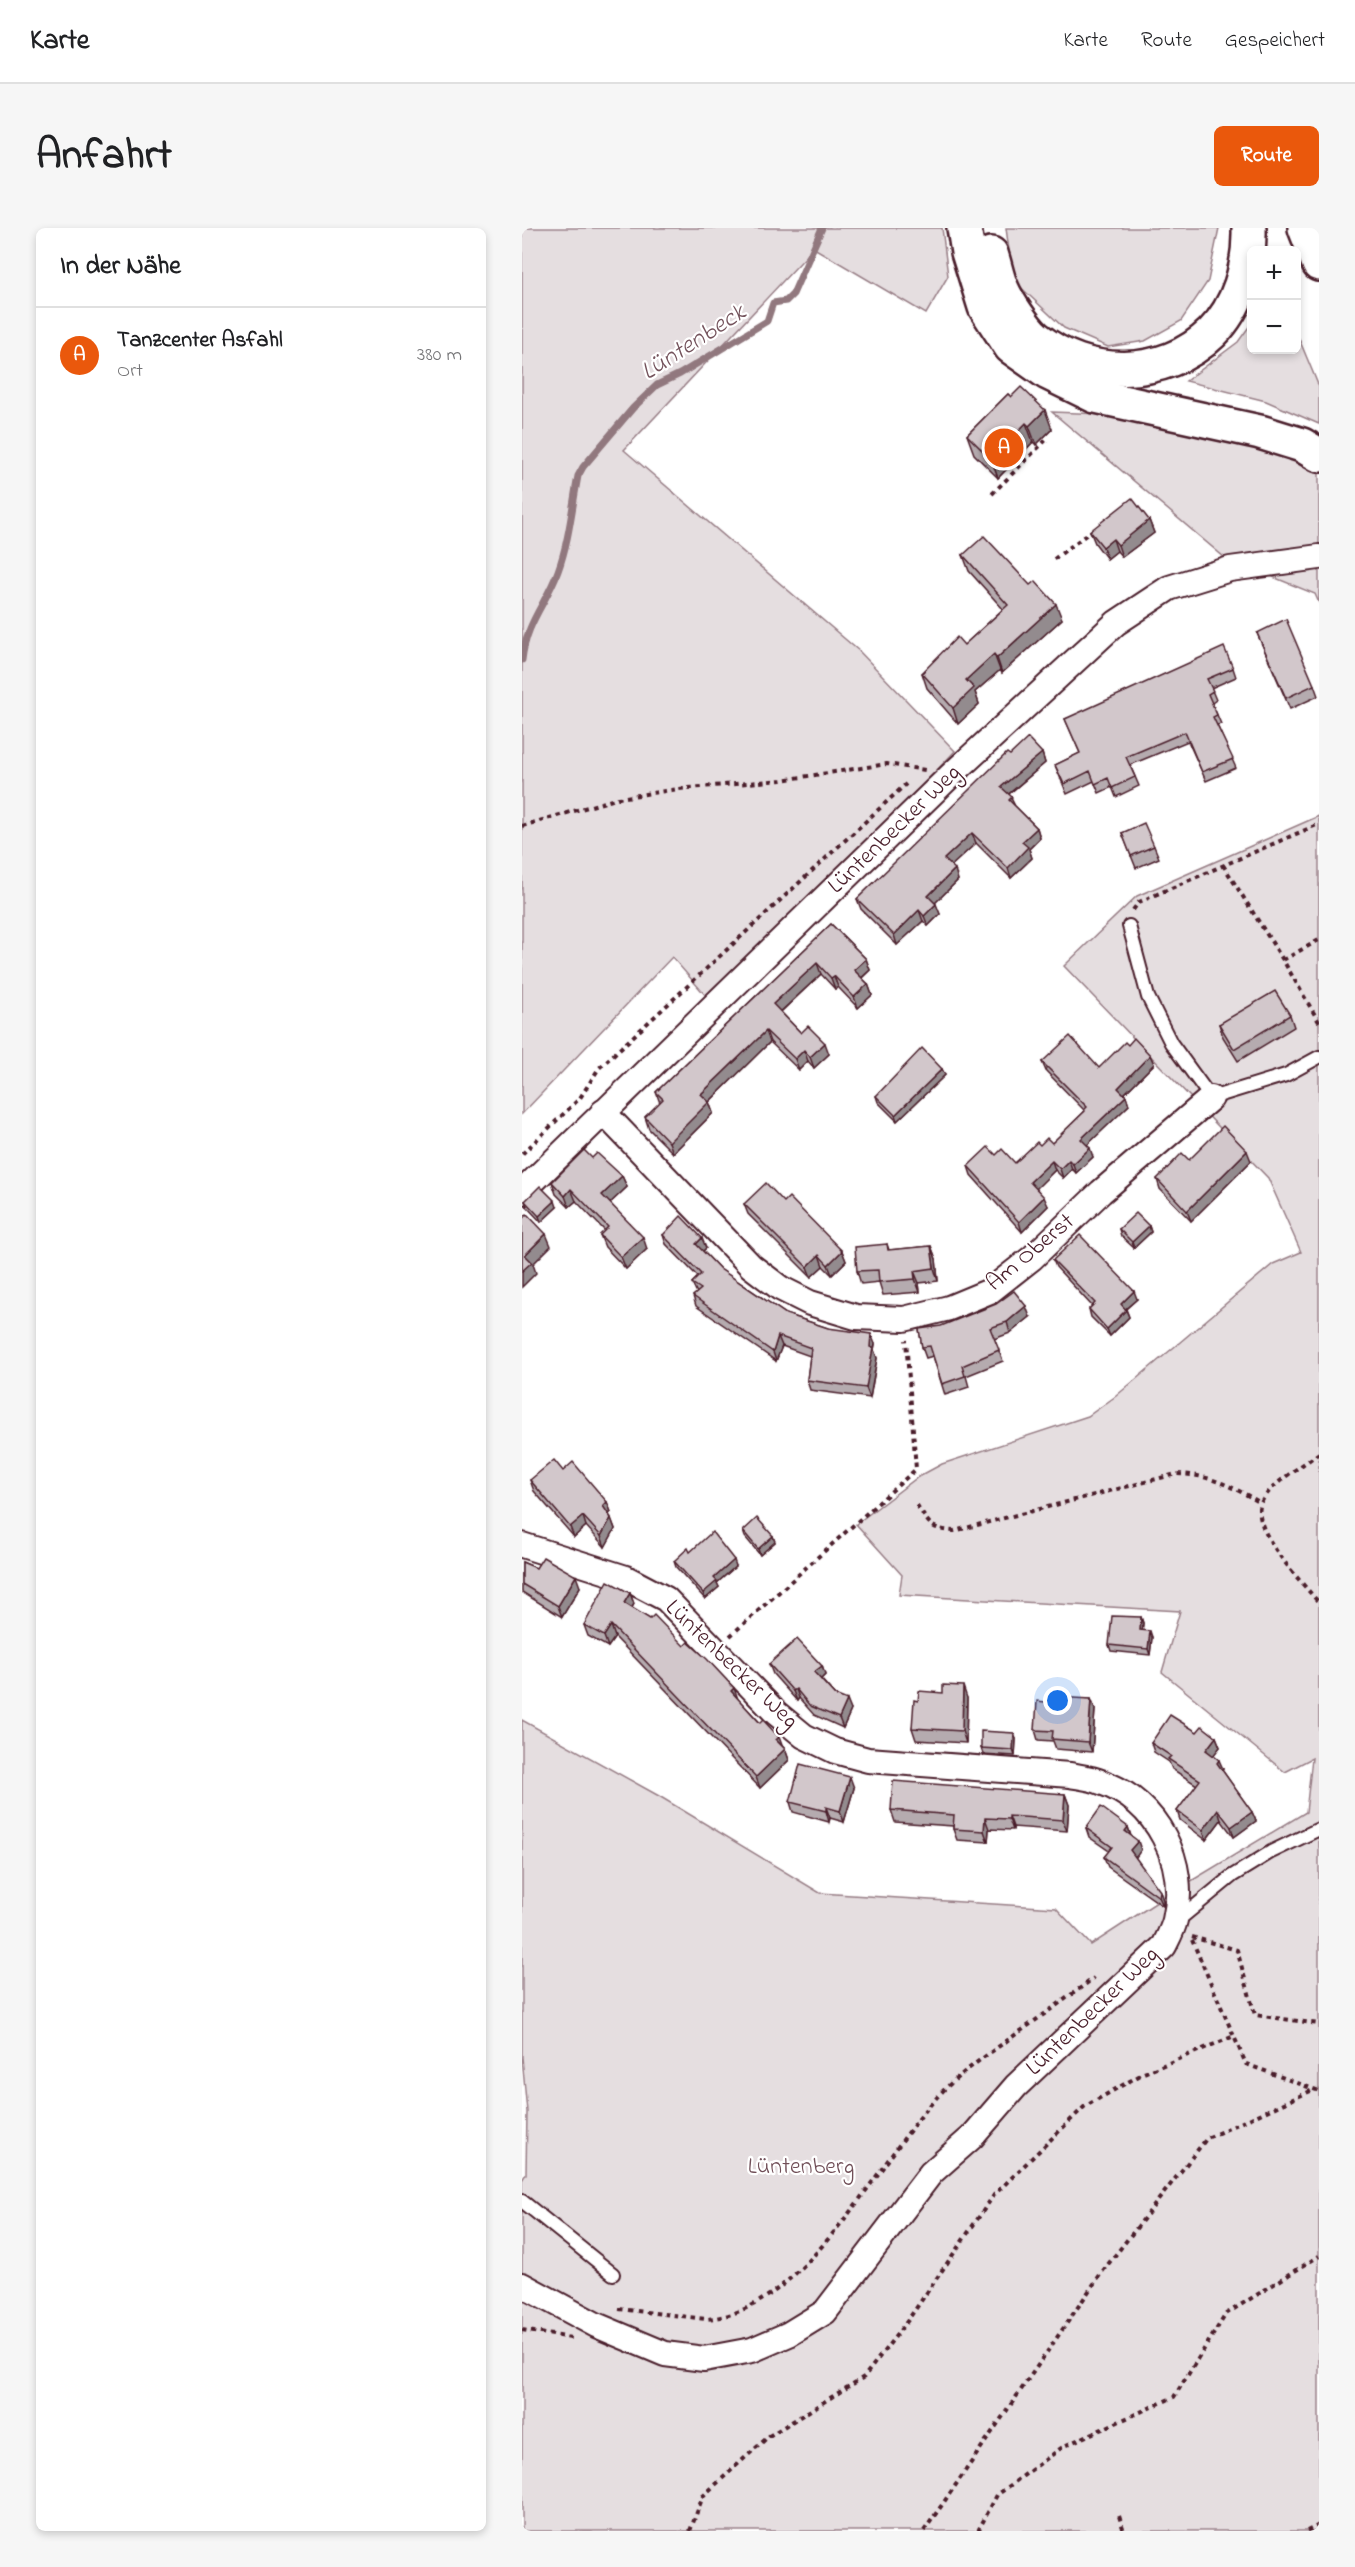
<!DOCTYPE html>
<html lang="de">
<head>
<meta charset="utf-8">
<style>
	body { margin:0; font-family:"Indie Flower",sans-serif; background:#f6f6f6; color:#202124 }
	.controls { position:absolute; right:18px; top:18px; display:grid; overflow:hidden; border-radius:9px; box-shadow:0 3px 9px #0003 }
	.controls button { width:54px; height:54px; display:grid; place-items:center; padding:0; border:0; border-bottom:2px solid #e0e0e0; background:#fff; color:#202124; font:30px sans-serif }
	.you { position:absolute; left:536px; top:1473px; width:21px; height:21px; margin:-15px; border:4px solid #fff; border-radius:50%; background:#1a73e8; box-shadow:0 0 0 9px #1a73e833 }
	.badge { display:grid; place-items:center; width:39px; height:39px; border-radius:50%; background:#ea580c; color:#fff; font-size:20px; font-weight:700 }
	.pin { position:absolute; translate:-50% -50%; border:3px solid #fff; box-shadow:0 2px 6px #0006 }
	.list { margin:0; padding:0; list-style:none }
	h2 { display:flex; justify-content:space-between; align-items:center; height:78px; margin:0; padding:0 24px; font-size:26px }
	h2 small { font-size:20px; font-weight:400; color:#757577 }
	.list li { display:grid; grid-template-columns:39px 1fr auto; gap:18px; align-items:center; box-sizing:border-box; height:96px; padding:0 24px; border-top:2px solid #e0e0e0 }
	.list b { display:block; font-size:22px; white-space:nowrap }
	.list p { margin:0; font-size:20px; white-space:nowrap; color:#757577 }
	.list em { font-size:20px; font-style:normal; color:#757577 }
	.map { position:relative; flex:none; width:797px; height:2303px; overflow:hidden; border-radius:9px }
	header { display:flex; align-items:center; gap:36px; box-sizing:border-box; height:84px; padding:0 30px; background:#fff; border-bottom:2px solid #e0e0e0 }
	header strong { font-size:28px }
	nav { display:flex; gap:33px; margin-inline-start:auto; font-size:21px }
	.intro { display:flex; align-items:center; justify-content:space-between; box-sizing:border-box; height:144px; padding:0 36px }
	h1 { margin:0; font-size:42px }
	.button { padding:15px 27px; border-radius:9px; background:#ea580c; color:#fff; font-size:21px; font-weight:700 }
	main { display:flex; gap:36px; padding:0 36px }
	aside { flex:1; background:#fff; border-radius:9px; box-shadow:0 3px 9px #0003 }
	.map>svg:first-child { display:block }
	.green { fill:#e5dee0; stroke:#987e86; stroke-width:1.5 }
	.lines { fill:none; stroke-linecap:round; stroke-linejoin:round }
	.stream { stroke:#91787e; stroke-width:7 }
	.lane-casing { stroke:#4a1f2b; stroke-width:16 }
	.street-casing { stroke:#4a1f2b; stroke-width:28 }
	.highway-casing { stroke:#4a1f2b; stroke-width:38 }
	.path { stroke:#4a1f2b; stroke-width:4; stroke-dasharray:4.5 4.5; stroke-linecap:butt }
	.lane { stroke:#fff; stroke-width:12 }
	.street { stroke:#fff; stroke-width:24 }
	.highway { stroke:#fff; stroke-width:33 }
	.wall { fill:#b5abaf; stroke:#4a1f2b; stroke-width:1.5 }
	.shaded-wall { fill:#938b8e; stroke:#4a1f2b; stroke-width:1.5 }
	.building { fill:#d2c7cb; stroke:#4a1f2b; stroke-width:1.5 }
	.labels { text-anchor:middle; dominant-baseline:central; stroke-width:4.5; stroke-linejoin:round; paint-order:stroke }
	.street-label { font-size:24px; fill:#4a1f2b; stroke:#fff }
	.park-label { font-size:24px; fill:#714f58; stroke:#fff }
	.water-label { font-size:26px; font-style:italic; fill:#74535c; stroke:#fff }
</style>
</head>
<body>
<header>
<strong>Karte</strong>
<nav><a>Karte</a><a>Route</a><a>Gespeichert</a></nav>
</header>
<div class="intro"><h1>Anfahrt</h1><a class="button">Route</a></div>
<main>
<aside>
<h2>In der Nähe<small></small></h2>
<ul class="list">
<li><span class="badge">A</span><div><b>Tanzcenter Asfahl</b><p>Ort</p></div><em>380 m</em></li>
</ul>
</aside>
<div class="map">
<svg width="797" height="2303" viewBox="0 0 797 2303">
	<rect width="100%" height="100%" fill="#fff"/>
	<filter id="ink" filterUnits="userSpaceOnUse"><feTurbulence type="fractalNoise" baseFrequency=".0167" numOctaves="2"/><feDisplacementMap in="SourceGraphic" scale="12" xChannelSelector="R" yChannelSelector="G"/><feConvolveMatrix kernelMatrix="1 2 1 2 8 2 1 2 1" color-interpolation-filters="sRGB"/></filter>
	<g filter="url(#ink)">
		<g class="green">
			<polygon points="0,0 420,0 426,48 404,86 292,20 102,222 337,423 433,523 382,577 185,769 150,729 0,886"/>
			<polygon points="484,0 697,0 686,53 659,93 623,113 586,119 542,100 491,52"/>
			<polygon points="729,96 730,122 774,122 775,106 797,159 797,196 744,173 664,153 716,114"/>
			<polygon points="530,184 606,187 714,212 786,234 797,246 797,375 793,366 702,329"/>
			<polygon points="797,588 797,2303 0,2303 0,1952 4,1946 5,1884 0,1829 0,1492 137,1568 298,1665 534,1680 569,1717 641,1670 784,1584 790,1530 763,1544 640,1444 658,1383 377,1367 380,1347 334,1296 396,1249 420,1236 566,1188 594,1168 751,1036 779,1024 746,950 542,738 615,668"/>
		</g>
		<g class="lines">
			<path class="stream" d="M0 432C4 394 24 376 36 343 47 313 50 280 56 248L61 239 111 180 135 157 158 146 245 93 251 75 264 73 271 66 300 0"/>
			<g class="lane-casing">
				<g id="lane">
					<polyline points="607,698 626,769 649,815 689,870 764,847 797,829"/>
					<polyline points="654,1694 710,1648 749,1624 797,1601"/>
					<polyline points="0,1973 91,2046"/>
				</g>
			</g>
			<g class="street-casing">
				<g id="street">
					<polyline points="81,884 229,1038 258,1060 288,1075 334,1089 382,1091 427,1080 468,1063 510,1030 579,964 689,870"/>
					<polyline points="0,964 428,548 594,395 647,360 708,341 797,329"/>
					<path d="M0 1317 104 1350 144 1371 254 1485 282 1508 313 1523 346 1532 548 1547C558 1549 570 1550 579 1554 636 1574 666 1635 653 1692 651 1701 646 1710 642 1718L494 1858 450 1909 409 1945 303 2084 267 2106 230 2122 182 2131 143 2126 74 2097 0 2057"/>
				</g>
			</g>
			<g class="highway-casing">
				<g id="highway">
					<polyline points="442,0 446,24 463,79 489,119 526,145 573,168 738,204 780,217 797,227"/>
					<polyline points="783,0 797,36"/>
					<path d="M469 26C473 37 475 51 480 61 485 73 504 102 514 110 564 151 642 152 690 105 717 78 728 38 727 0"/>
				</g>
			</g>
			<g class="path">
				<polyline points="470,266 524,212"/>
				<polyline points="532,331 572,301"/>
				<polyline points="0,598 97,570 156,561 260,552 365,536 403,542"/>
				<polyline points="701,637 761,732 797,794"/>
				<polyline points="611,682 617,674 797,596"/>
				<polyline points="761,732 797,712"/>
				<polyline points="0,926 58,870 77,840 384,556"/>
				<path d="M797 1225C779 1239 752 1253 740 1273 725 1299 781 1355 797 1375"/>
				<path d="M395 1277C407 1296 409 1302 432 1303L654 1246C687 1246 711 1259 739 1275"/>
				<polyline points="208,1408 394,1241 384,1112"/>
				<polyline points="670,1709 715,1722 733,1787 797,1796"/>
				<polyline points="670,1712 724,1836 797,1863"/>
				<path d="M97 2081 185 2091C284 2083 356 1931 419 1865 437 1846 461 1830 483 1814 513 1793 542 1772 572 1750"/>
				<polyline points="0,2102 49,2110"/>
				<polyline points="597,2288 602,2303"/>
				<polyline points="168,2303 181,2268 247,2208 342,2149 386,2092 472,1967 562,1879 622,1845 710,1809"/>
				<polyline points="402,2303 580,2044 685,1910 793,1861"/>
				<polyline points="456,2303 475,2267 542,2218 652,2169 704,2086 797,2028"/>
				<polyline points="785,2303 797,2297"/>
			</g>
			<use href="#lane" class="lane"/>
			<use href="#street" class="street"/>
			<use href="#highway" class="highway"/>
		</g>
		<g class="wall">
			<polygon points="486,166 530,201 514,217 511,214 476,250 452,226 445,207"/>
			<polygon points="627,292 632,305 600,329 595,323 585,331 573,315 568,303"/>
			<polygon points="441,327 508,357 540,391 480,445 478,442 453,464 457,476 436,496 405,460 400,445 442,417 481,381 447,343"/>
			<polygon points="735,405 792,457 796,468 768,481"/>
			<polygon points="711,440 714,449 689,460 694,472 690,475 699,496 695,497 714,540 684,553 666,513 608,537 617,558 594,569 590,559 577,565 572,553 545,566 533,537 558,525 543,491"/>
			<polygon points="520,525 523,535 487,566 493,578 515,600 518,610 507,621 510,630 489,650 454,615 429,638 436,652 413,675 418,686 406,698 401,693 375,717 339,681 335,671 488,527"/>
			<polygon points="600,605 632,618 637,630 614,640"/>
			<polygon points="309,696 344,731 348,742 340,750 346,756 350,767 336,780 316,759 313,761 299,746 259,784 279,805 307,826 292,840 286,833 277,842 248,814 187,874 191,885 151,925 127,901 123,889 138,875 134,864"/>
			<polygon points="768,787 772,799 716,833 701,809 697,796"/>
			<polygon points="606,817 628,827 632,836 602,866 604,868 607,877 565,917 571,929 554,945 550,941 541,950 533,942 514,960 526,978 500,1004 449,947 446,938 474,927 493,935 518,917 530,915 562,884 562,882 524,843 520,834 577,840"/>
			<polygon points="420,841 423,847 375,893 356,874 354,868"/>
			<polygon points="667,932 729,933 669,993 638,961 635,951"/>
			<polygon points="100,948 105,959 88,975 125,1021 104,1041 83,1019 78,1007 83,1003 54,973 47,979 34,966 30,954"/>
			<polygon points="3,973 35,979 19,994 5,979"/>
			<polygon points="262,974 320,1023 324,1033 310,1047 301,1038 289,1049 226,986 222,976"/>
			<polygon points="627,998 629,1004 612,1020 599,1008 597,1001"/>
			<polygon points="141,1007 184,1020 181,1023 198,1041 264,1086 353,1116 352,1122 355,1130 348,1170 288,1162 285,1152 288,1128 260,1118 254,1133 174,1078 171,1068 175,1065 170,1055 176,1049 144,1016"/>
			<polygon points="365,1016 367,1022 409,1018 414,1031 416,1053 397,1055 398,1064 361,1067 357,1054 339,1056 335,1043"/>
			<polygon points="531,1032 615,1071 604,1081 607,1089 588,1108 569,1089 567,1081 570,1078 534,1039"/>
			<polygon points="508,1089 488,1105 472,1111 481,1133 444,1148 447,1159 423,1167 411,1128 404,1130 400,1119 397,1101"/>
			<polygon points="41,1243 85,1274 89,1284 87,1286 93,1301 83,1319 64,1298 52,1309 12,1263 8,1252"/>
			<polygon points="221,1303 251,1308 253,1314 238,1327 223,1309"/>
			<polygon points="168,1324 214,1338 195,1355 197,1359 183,1371 154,1339 152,1333"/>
			<polygon points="0,1334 58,1359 40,1389 0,1364"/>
			<polygon points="108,1365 112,1376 110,1380 216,1471 263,1521 267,1532 238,1560 93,1409 86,1419 66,1408 62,1397"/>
			<polygon points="619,1389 621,1395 620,1402 630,1409 628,1427 589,1423 587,1417"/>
			<polygon points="247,1436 300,1438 303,1447 299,1451 313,1467 329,1482 321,1500 292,1487 277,1470 275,1473 251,1446"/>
			<polygon points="445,1470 444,1515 394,1512 390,1500 396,1473"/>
			<polygon points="569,1471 573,1481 570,1524 534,1521 531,1513 516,1512 513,1502 532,1475"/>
			<polygon points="675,1504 694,1509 698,1519 691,1527 701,1541 700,1542 730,1584 734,1593 712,1609 699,1592 684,1612 658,1592 655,1583 675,1557 650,1541 647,1534 632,1524 629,1515"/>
			<polygon points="494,1511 493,1528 461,1526 459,1520"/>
			<polygon points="332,1560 322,1594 308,1590 307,1594 271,1584 268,1574"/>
			<polygon points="543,1566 547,1577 545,1603 491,1599 491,1602 467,1601 466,1614 435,1612 431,1601 431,1598 373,1594 369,1582"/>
			<polygon points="606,1599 609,1608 619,1622 613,1629 641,1672 641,1678 586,1639 582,1629 587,1623 567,1609 564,1600"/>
		</g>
		<g class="shaded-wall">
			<polygon points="523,182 530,201 514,217 507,198"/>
			<polygon points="504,195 511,214 476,250 469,231"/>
			<polygon points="627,292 632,305 600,329 596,317"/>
			<polygon points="591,311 595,323 585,331 581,319"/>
			<polygon points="534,376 540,391 480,445 475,430"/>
			<polygon points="472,426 478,442 453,464 457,476 436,496 431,480 444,452"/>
			<polygon points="520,525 523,535 483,569 479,559"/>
			<polygon points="515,600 518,610 507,621 510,630 489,650 486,640 500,614"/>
			<polygon points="450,605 454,615 426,641 422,631"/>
			<polygon points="433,641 436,652 410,678 406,668"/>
			<polygon points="414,676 418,686 406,698 402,688"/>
			<polygon points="397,682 401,693 375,717 372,707"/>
			<polygon points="344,731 348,742 336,753 332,742"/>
			<polygon points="295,735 299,746 255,787 251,776"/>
			<polygon points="312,748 316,759 313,761 309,750"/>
			<polygon points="346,756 350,767 336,780 332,769"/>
			<polygon points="244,803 248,814 187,874 191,885 151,925 147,914 179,866"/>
			<polygon points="303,815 307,826 292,840 288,829"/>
			<polygon points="282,822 286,833 277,842 273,831"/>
			<polygon points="628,827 632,836 599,869 596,860"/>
			<polygon points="420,841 423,847 375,893 373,887"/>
			<polygon points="604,868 607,877 562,920 559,911"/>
			<polygon points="568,920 571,929 554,945 551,936"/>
			<polygon points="725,923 729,933 669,993 665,983"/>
			<polygon points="547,932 550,941 541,950 538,941"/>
			<polygon points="530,933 533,942 512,963 508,954"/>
			<polygon points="100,948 105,959 84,979 80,967"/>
			<polygon points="49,961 54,973 47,979 43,968"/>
			<polygon points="522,969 526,978 500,1004 497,994"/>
			<polygon points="33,973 35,979 19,994 17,988"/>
			<polygon points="627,998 629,1004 612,1020 610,1014"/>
			<polygon points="24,1006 29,1018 11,1036 14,1045 0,1059 0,1043 3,1027"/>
			<polygon points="121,1009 125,1021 104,1041 99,1029"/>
			<polygon points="180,1010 184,1020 178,1026 174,1016"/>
			<polygon points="409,1018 414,1031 416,1053 412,1040"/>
			<polygon points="320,1023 324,1033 310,1047 306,1037"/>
			<polygon points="297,1027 301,1038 289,1049 285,1039"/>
			<polygon points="392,1043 397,1055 398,1064 393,1051"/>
			<polygon points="612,1063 615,1071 601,1083 599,1076"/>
			<polygon points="504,1078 508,1089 488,1105 485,1094"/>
			<polygon points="604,1082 607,1089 588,1108 585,1101"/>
			<polygon points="349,1106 353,1116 352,1122 355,1130 348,1170 344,1160"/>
			<polygon points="256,1108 260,1118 254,1133 251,1124"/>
			<polygon points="85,1274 89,1284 85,1288 81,1278"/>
			<polygon points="61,1288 64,1298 52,1309 48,1299"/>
			<polygon points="89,1290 93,1301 83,1319 79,1308"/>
			<polygon points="251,1308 253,1314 238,1327 236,1321"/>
			<polygon points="212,1332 214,1338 195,1355 197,1359 183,1371 181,1365 192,1350"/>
			<polygon points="54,1348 58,1359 40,1389 36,1378"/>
			<polygon points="108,1365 112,1376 106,1386 102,1375"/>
			<polygon points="619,1389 621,1395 620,1408 618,1402"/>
			<polygon points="89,1397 93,1409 86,1419 82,1408"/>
			<polygon points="628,1403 630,1409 628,1427 626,1421"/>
			<polygon points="300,1438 303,1447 296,1454 292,1444"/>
			<polygon points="441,1458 445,1470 444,1515 440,1503"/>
			<polygon points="212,1460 216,1471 209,1463"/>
			<polygon points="274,1461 277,1470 275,1473 271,1463"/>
			<polygon points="569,1471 573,1481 570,1524 566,1514"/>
			<polygon points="325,1472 329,1482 321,1500 317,1490"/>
			<polygon points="492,1505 494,1511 493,1528 491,1522"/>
			<polygon points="257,1509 261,1520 254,1512"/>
			<polygon points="694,1509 698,1519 688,1532 684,1522"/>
			<polygon points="263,1521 267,1532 238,1560 234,1549"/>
			<polygon points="697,1532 701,1541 699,1544 695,1535"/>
			<polygon points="328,1549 332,1560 322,1594 318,1583"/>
			<polygon points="543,1566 547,1577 545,1603 541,1592"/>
			<polygon points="304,1579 308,1590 307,1594 304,1583"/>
			<polygon points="696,1582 699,1592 684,1612 681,1602"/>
			<polygon points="730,1584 734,1593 712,1609 709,1599"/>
			<polygon points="487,1588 491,1599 491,1602 487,1591"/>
			<polygon points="463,1590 467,1601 466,1614 462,1603"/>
			<polygon points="606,1599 609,1609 603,1603"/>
			<polygon points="616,1613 619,1622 612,1632 608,1622"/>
			<polygon points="638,1663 641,1672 641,1678 637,1669"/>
		</g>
		<g class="building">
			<polygon points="499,159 523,182 507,198 504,195 469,231 445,207 486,166 489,169"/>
			<polygon points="610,270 627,292 596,317 591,311 581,319 568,303"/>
			<polygon points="462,308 508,357 513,353 534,376 475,430 472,426 444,452 452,460 431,480 400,445 435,409 442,417 486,377 441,327"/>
			<polygon points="764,391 792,457 764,470 735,405"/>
			<polygon points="702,419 711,440 685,451 691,463 686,466 695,487 691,489 711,531 680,544 663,504 604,529 613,549 590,560 586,550 573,556 568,543 542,556 533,537 558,525 543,491"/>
			<polygon points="506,510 520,525 479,559 490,569 487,572 515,600 500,614 506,619 486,640 450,605 422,631 433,641 406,668 414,676 402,688 397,682 372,707 335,671 485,525 488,527"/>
			<polygon points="622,595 632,618 609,628 600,605"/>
			<polygon points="309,696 344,731 332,742 346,756 332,769 312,748 309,750 295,735 251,776 279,805 286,798 303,815 288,829 282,822 273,831 244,803 179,866 187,874 147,914 123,889 141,871 134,864"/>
			<polygon points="753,763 768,787 712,821 697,796"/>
			<polygon points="548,808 577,840 603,814 606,817 612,810 628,827 596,860 604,868 559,911 568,920 551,936 547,932 538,941 530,933 508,954 522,969 497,994 446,938 466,919 474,927 480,921 493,935 515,914 518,917 525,910 530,915 563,883 562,882 565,879 520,834"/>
			<polygon points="400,820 420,841 373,887 354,868"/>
			<polygon points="701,898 725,923 665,983 635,951 660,925 667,932"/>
			<polygon points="62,922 70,930 75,925 100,948 80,967 121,1009 99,1029 78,1007 86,999 49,961 43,968 30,954"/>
			<polygon points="244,955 262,974 267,969 320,1023 306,1037 297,1027 285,1039 222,976"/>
			<polygon points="18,958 33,973 17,988 3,973"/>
			<polygon points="614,985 627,998 610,1014 597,1001"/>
			<polygon points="5,986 24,1006 3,1027 10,1034 0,1043 0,991"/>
			<polygon points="159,988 180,1010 174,1016 198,1041 264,1086 306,1100 349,1106 348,1119 351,1120 344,1160 285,1152 289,1120 256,1108 251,1124 171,1068 179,1061 170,1055 179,1046 141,1007"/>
			<polygon points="558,1007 612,1063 599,1076 604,1082 585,1101 567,1081 573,1075 531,1032"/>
			<polygon points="365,1016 366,1022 409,1018 412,1040 392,1043 393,1051 357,1054 356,1042 335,1043 333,1019"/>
			<polygon points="492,1063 504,1078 485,1094 468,1100 477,1122 440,1138 443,1148 420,1156 408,1118 400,1119 397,1101 419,1098 474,1076"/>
			<polygon points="32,1232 41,1243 51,1234 85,1274 81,1278 89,1290 79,1308 61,1288 48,1299 8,1252"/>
			<polygon points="235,1290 251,1308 236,1321 221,1303"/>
			<polygon points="190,1304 212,1332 192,1350 195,1353 181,1365 152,1333 166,1320 168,1324"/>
			<polygon points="21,1329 54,1348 36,1378 0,1356 0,1334 14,1340"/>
			<polygon points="86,1353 108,1365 102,1375 128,1391 132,1387 162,1418 166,1414 185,1431 212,1460 209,1463 238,1495 241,1492 257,1509 254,1512 263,1521 234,1549 89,1397 82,1408 62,1397"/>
			<polygon points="590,1388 619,1389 618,1402 628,1403 626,1421 587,1417"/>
			<polygon points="275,1411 300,1438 292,1444 313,1467 325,1472 317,1490 288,1478 274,1461 271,1463 247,1436"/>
			<polygon points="421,1457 441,1458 440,1503 390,1500 392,1472 396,1473 397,1463 421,1465"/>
			<polygon points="533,1469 569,1471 566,1514 530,1511 531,1503 513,1502 515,1473 532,1475"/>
			<polygon points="648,1487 675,1504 680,1498 694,1509 684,1522 697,1532 695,1535 730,1584 709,1599 696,1582 681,1602 655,1583 678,1552 646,1531 649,1528 629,1515"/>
			<polygon points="459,1503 492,1505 491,1522 459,1520"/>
			<polygon points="278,1536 328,1549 318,1583 304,1579 304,1583 268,1574"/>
			<polygon points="371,1553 543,1566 541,1592 487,1588 487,1591 463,1590 462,1603 431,1601 432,1587 369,1582"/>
			<polygon points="579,1579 606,1599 603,1603 616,1613 608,1622 638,1663 637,1669 582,1629 590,1619 564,1600"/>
		</g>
	</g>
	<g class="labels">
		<g class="street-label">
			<text transform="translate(373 602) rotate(-44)">Lüntenbecker Weg</text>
			<text transform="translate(509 1025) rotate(-40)">Am Oberst</text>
			<text transform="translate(209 1437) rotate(44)">Lüntenbecker Weg</text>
			<text transform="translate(571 1784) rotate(-44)">Lüntenbecker Weg</text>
		</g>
		<g class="park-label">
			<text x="279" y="1939">Lüntenberg</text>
		</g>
		<g class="water-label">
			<text transform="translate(172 115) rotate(-33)">Lüntenbeck</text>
		</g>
	</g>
</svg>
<div class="controls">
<button>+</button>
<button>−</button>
</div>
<div class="you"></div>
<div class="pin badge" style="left:482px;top:220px">A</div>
</div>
</main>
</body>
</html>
